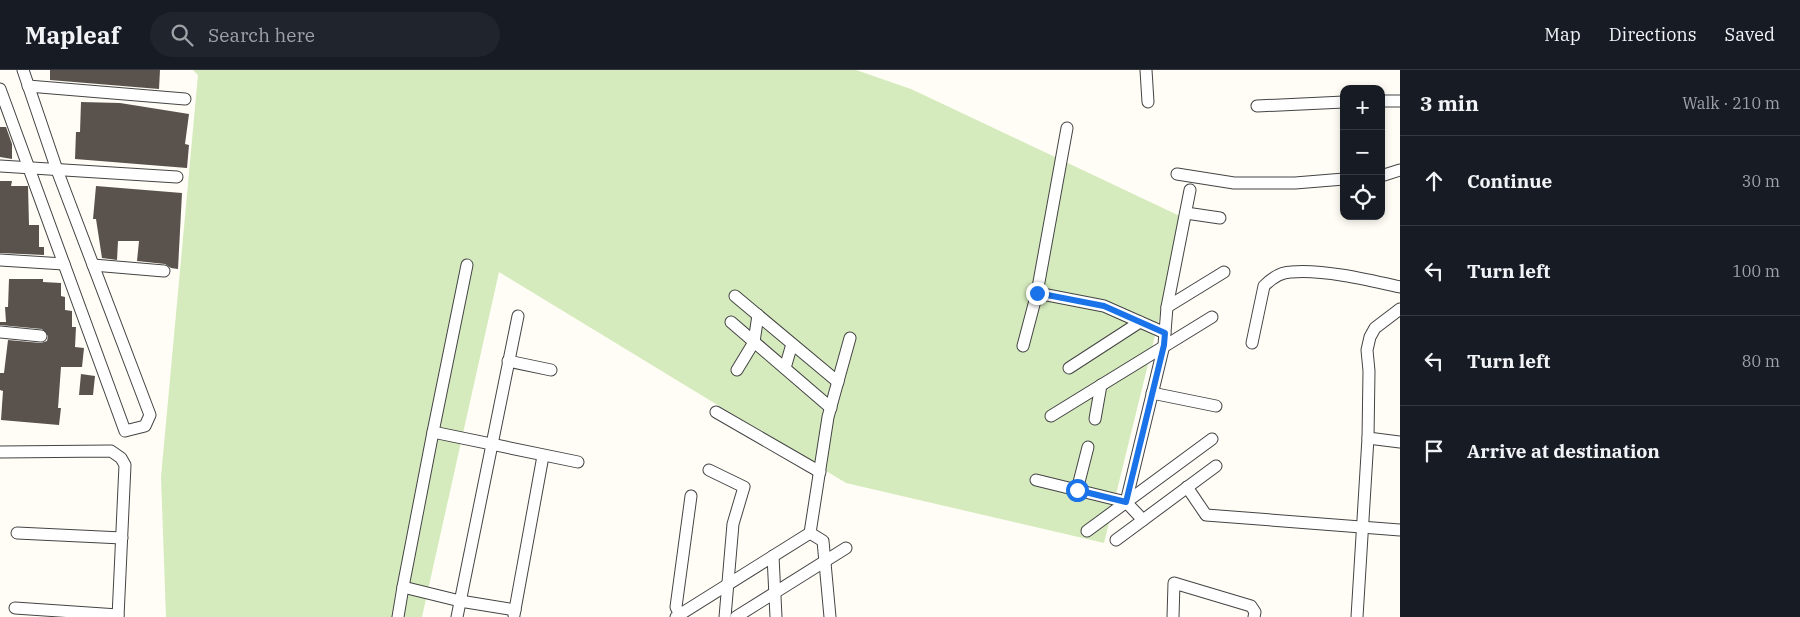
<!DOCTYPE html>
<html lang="en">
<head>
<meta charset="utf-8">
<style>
	body { margin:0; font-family:"IBM Plex Serif",serif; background:#20242c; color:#f1f3f6 }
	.controls { position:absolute; right:15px; top:15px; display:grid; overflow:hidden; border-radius:10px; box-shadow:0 2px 8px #0003 }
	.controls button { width:45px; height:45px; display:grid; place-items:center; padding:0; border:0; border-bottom:1px solid #363941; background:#171b24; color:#f1f3f6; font:25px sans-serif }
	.stop { position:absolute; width:15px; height:15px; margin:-11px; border:4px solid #1a73e8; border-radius:50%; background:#fff }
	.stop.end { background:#1a73e8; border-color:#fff; box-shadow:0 1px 5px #0008 }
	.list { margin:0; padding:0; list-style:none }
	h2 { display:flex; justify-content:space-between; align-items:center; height:65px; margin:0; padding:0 20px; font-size:21px }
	h2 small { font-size:16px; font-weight:400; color:#9ea1a6 }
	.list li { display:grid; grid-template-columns:32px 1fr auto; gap:15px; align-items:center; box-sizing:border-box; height:90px; padding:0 20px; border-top:1px solid #363941 }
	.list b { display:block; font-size:19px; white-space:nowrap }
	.list em { font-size:16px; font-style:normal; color:#9ea1a6 }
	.icon { flex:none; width:28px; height:28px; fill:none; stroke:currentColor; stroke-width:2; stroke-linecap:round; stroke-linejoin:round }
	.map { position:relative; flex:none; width:1400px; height:547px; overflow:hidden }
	header { display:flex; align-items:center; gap:30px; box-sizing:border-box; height:70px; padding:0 25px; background:#171b24; border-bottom:1px solid #363941 }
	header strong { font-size:24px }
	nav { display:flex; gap:28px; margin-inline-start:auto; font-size:18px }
	.search { width:350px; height:45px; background:#20242c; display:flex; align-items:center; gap:12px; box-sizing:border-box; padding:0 18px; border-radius:28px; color:#9ea1a6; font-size:19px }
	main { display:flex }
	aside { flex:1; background:#171b24 }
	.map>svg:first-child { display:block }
	.green { fill:#d5ebbd }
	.building { fill:#5a524d }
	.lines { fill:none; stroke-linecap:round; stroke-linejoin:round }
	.street-casing { stroke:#444; stroke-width:13 }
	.street { stroke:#fff; stroke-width:11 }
	.route { stroke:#1a73e8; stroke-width:6 }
</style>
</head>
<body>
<header>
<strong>Mapleaf</strong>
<div class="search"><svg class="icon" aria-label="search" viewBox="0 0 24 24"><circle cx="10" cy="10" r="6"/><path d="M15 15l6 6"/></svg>Search here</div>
<nav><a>Map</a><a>Directions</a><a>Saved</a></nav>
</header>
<main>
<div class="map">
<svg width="1400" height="547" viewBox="0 0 1400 547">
	<rect width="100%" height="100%" fill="#fffdf5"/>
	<polygon class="green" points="193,0 856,0 911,19 1184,148 1104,473 846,413 499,202 422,547 166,547 161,407 198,5"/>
	<g class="building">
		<polygon points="50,0 160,0 159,19 50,10"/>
		<polygon points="81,32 120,33 189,44 185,74 189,75 187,98 75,89 76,62 80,62"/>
		<polygon points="0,57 6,57 12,74 12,89 0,87"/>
		<polygon points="0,111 12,111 11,116 28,116 29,155 39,155 39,177 44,177 44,185 0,183"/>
		<polygon points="96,116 182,123 178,199 171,198 165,194 137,191 139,171 118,171 117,190 102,188 96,149 93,149"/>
		<polygon points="9,209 43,209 43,212 61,213 61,226 65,227 65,240 72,241 72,257 76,257 75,277 84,278 82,297 61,297 58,338 61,338 59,355 1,350 3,321 0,320 0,303 4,303 8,270 41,273 47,271 48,266 42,259 0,255 0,252 6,252 5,237 8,237"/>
		<polygon points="81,304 95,306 93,325 79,325"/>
	</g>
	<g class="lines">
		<g class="street-casing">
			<g id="street">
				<polyline points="1146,0 1148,32"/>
				<polyline points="28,16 185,29"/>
				<polyline points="0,19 125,361 145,356 150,345 57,100 23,0"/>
				<polyline points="1381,31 1400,31"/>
				<polyline points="1257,36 1344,32"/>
				<polyline points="0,96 177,107"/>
				<polyline points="1177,104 1234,113 1295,113 1344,109"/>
				<polyline points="1381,106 1400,100"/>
				<polyline points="1186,143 1220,148"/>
				<polyline points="0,190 64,194"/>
				<polyline points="93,195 164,201"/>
				<polyline points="1037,223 1104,236 1165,263"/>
				<polyline points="735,226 838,312"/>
				<polyline points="1167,237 1224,202"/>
				<polyline points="731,252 831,338"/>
				<polyline points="0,262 41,266"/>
				<path d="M1252 273 1264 216C1271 209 1280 202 1291 202 1323 199 1369 210 1400 217"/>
				<polyline points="1023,276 1037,223 1067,58"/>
				<polyline points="508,291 551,300"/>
				<polyline points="785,298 792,274"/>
				<polyline points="1069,298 1140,252"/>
				<polyline points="737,300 754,272 758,245"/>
				<polyline points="1152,323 1216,336"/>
				<polyline points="716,342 820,402"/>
				<polyline points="1051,346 1212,247"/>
				<polyline points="1095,349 1101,315"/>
				<polyline points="433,362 467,195"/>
				<polyline points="1368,368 1400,372"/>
				<polyline points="0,382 111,381 121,388 125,395 118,547"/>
				<polyline points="709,400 744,417 733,454 725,547"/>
				<polyline points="1036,410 1126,432 1143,450"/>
				<polyline points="1187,417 1206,445 1400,460"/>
				<polyline points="1077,420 1088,377"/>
				<polyline points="1126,432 1164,275 1167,237 1190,120"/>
				<polyline points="1087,461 1212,369"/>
				<polyline points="17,463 122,468"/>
				<polyline points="810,463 828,347 850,268"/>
				<polyline points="1116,470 1216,396"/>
				<polyline points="773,486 776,547"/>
				<polyline points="15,538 118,545"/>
				<polyline points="515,540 460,531 403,517 433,362 578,392"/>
				<polyline points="514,545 543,386"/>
				<polyline points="680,545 676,537 691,426"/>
				<polyline points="398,547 403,517"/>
				<polyline points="457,547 518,246"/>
				<polyline points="676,547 810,463 823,471 830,547"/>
				<polyline points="736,547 846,478"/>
				<polyline points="1173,547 1174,513 1251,536 1255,542 1254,547"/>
				<polyline points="1357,547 1368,368 1369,301 1367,280 1370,267 1375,258 1400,239"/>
			</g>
		</g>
		<use href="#street" class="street"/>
	</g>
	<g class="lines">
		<polyline class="route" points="1037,223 1104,236 1165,263 1164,275 1126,432 1077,420"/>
	</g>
</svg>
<div class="controls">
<button>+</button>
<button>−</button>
<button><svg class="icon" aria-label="locate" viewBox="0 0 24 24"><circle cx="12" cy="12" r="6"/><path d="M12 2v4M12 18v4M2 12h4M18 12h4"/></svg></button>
</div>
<div class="stop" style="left:1077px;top:420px"></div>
<div class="stop end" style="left:1037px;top:223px"></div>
</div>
<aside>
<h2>3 min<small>Walk · 210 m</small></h2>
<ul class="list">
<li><svg class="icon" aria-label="ahead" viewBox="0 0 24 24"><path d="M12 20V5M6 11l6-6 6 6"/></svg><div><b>Continue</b></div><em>30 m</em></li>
<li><svg class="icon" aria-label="left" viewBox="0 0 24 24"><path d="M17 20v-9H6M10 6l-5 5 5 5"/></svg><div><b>Turn left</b></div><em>100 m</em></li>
<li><svg class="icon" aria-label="left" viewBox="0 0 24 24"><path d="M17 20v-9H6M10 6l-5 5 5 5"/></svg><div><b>Turn left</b></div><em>80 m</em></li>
<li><svg class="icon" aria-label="arrive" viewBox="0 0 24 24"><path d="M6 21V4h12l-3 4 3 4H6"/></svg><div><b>Arrive at destination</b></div></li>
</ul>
</aside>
</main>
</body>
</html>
